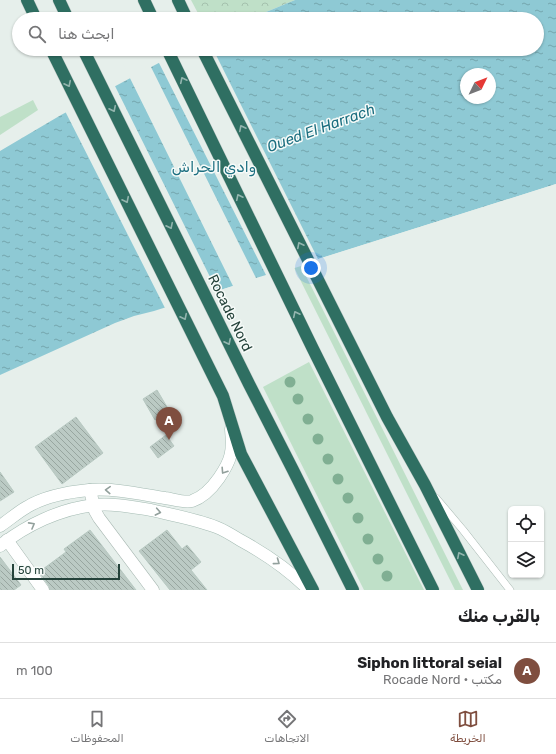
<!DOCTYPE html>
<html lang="ar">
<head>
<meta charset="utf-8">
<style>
	body { margin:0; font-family:Rubik,"Noto Sans Arabic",sans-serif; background:#f6f6f6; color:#202124; direction:rtl }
	.controls { position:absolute; right:12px; bottom:12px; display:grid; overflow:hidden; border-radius:6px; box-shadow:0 1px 3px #0004 }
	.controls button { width:36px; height:36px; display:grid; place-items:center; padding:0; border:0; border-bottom:1px solid #e0e0e0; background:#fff; color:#202124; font:20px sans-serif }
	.compass { position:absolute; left:460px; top:68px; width:36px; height:36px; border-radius:50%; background:#fff; box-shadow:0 1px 3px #0004; rotate:47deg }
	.scale { position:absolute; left:12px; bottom:10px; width:108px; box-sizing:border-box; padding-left:4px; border:2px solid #24423a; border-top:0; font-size:11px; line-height:14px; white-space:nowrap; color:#24423a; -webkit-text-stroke:3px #f7fbf9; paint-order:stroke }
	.you { position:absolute; left:311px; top:268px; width:14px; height:14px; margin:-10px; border:3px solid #fff; border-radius:50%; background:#1a73e8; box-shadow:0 0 0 6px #1a73e833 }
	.badge { display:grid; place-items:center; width:26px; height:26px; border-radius:50%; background:#7f4e3f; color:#fff; font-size:13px; font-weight:700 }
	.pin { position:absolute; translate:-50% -33px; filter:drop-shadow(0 1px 2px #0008) }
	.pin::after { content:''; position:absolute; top:21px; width:14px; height:12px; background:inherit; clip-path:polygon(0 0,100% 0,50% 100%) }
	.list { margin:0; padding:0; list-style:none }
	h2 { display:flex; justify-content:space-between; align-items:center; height:52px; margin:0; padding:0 16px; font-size:17px }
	h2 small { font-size:13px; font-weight:400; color:#757577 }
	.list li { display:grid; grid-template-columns:26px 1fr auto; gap:12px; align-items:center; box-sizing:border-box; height:56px; padding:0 16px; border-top:1px solid #e0e0e0 }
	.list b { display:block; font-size:15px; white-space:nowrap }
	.list p { margin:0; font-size:13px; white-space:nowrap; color:#757577 }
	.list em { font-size:13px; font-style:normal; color:#757577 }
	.icon { flex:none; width:22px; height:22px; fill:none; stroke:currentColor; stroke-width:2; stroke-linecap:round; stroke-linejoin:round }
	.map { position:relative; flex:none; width:556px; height:590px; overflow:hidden; direction:ltr }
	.search { position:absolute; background:#fff; box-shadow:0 1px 3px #0004; left:12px; right:12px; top:12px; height:44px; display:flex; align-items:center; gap:10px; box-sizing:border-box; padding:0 14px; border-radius:22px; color:#757577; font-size:15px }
	.sheet { height:108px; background:#fff }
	nav { display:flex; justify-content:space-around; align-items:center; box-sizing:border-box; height:56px; border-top:1px solid #e0e0e0; background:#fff; font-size:11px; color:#757577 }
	nav a { display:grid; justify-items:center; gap:2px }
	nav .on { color:#7f4e3f }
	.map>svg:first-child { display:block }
	.grass { fill:#bfe0c8 }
	.park { fill:url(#park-crowns) }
	.water { fill:url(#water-ripples); fill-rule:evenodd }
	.pier { fill:#e6efeb }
	.building { fill:url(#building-back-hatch); stroke:#b8c9c2 }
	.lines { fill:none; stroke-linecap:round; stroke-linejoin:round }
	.lane-casing { stroke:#a8b8b2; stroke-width:8 }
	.street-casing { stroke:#a8b8b2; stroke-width:13 }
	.secondary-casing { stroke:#a4bbb3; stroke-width:13 }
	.highway-casing { stroke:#c2cac8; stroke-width:13 }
	.lane { stroke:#fff; stroke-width:7 }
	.street { stroke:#fff; stroke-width:12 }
	.secondary { stroke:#fff; stroke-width:12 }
	.highway { stroke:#2f6f62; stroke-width:12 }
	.tree { fill:#80af93 }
	.oneway { stroke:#93b5ae }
	.oneway2 { stroke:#92a09c }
	.labels { text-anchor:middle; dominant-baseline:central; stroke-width:3; stroke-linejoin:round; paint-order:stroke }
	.street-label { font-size:14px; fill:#24423a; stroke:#f7fbf9 }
	.water-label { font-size:15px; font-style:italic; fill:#1c6f80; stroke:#f7fbf9 }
</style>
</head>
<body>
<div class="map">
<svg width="556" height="590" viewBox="0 0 556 590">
	<defs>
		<pattern id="park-crowns" width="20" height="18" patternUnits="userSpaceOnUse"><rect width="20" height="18" fill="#bfe0c8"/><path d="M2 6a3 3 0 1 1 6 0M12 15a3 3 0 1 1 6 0" fill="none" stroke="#a4c1ad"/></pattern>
		<pattern id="water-ripples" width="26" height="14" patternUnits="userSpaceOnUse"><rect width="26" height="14" fill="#8ec9d4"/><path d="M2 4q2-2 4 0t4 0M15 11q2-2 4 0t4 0" fill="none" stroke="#74a5ad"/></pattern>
		<pattern id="building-back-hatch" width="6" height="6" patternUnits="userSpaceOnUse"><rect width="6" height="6" fill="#bbcac4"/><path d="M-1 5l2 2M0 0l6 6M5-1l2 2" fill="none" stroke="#98a6a0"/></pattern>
	</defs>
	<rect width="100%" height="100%" fill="#e6efeb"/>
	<g class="grass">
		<polygon points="185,49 279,222 463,590 455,590"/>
		<polygon points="33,100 38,110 0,135 0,117"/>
		<polygon points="309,362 424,590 364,590 263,387"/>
	</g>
	<polygon class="park" points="191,0 295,0 249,19 201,19"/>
	<path class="water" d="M295 0H556V184L154 311 134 316 115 323 0 375V151L61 115 185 49H537V19H249ZM466 74H490V98H466Z"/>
	<polygon class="pier" points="131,49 133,50 143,69 150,65 256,278 266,275 158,61 181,49 213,49 318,259 556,184 556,186 250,282 260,304 247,311 245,309 234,288 166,310 65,111 114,84 217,291 233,286 119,56 120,54"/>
	<g class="building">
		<polygon points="157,390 170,412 155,420 143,399"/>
		<polygon points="76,417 103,453 62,484 35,447"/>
		<polygon points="166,435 174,446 158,458 150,447"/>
		<polygon points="0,472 14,492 0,501"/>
		<polygon points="90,530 136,590 50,590 49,586 39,572 66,552 64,549"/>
		<polygon points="167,530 182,549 187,545 201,562 191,570 207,590 170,590 139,551"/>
		<polygon points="0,557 21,585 14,590 0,590"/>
	</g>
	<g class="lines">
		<g class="lane-casing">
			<polyline id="lane" points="436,498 463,530 510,590"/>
		</g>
		<g class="street-casing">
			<g id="street">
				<polyline points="90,490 95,511 99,518 153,590"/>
				<polyline points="7,540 43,590"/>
			</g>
		</g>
		<g class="secondary-casing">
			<g id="secondary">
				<path d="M0 526C9 520 18 512 27 507 45 496 68 492 89 490 114 488 140 494 165 498 173 499 184 503 192 501 204 497 212 488 219 478 232 459 233 451 231 429"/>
				<path d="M0 546C26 525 60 509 94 505 113 503 132 507 151 510 173 515 195 519 216 527 224 530 232 535 240 540 266 554 288 569 309 590"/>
			</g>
		</g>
		<g class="highway-casing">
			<g id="highway">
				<polyline points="27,0 36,19"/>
				<polyline points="59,0 68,19"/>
				<polyline points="144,0 153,19"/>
				<polyline points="178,0 187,19"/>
				<polyline points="51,49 223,396 241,454 313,590"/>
				<polyline points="83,49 249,384 293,470 353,590"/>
				<polyline points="167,49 313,349 433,590"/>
				<polyline points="202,49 387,417 425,485 478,590"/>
			</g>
		</g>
		<use href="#lane" class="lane"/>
		<use href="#street" class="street"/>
		<use href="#secondary" class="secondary"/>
		<use href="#highway" class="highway"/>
	</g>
	<g class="tree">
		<circle cx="290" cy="382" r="5.5"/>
		<circle cx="298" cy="399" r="5.5"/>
		<circle cx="308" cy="419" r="5.5"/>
		<circle cx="318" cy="439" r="5.5"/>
		<circle cx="328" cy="459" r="5.5"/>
		<circle cx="338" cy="479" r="5.5"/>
		<circle cx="348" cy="498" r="5.5"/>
		<circle cx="358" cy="518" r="5.5"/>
		<circle cx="368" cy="539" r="5.5"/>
		<circle cx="378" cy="559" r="5.5"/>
		<circle cx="387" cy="576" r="5.5"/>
	</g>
	<defs><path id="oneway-chevron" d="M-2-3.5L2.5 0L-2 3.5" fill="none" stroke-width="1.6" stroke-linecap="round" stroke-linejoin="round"/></defs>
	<g class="oneway">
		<use href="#oneway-chevron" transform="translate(183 80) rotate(-116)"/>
		<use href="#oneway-chevron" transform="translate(68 84) rotate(64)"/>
		<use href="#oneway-chevron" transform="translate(113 109) rotate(64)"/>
		<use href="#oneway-chevron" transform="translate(242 128) rotate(-117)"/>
		<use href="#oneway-chevron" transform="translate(239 197) rotate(-116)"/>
		<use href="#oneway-chevron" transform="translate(126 200) rotate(64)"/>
		<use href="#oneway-chevron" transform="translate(170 226) rotate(64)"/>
		<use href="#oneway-chevron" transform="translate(300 245) rotate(-117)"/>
		<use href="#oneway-chevron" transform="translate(296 314) rotate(-116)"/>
		<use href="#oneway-chevron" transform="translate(184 317) rotate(64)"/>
		<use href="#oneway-chevron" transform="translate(228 342) rotate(64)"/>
		<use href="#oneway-chevron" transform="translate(460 555) rotate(-117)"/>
	</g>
	<g class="oneway2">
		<use href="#oneway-chevron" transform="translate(224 471) rotate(123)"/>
		<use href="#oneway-chevron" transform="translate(108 490) rotate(-177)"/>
		<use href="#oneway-chevron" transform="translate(158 512) rotate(11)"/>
		<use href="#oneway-chevron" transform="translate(32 525) rotate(-29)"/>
		<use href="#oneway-chevron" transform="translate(277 562) rotate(36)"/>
	</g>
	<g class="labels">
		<g class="street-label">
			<text transform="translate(230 313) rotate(64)">Rocade Nord</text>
		</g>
		<g class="water-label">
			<text transform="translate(321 128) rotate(-20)">Oued El Harrach</text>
			<text x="214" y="167">وادي الحراش</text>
		</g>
	</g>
</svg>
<div class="controls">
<button><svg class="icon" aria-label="locate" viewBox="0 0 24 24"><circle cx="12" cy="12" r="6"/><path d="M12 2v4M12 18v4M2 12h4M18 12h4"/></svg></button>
<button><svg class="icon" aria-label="layers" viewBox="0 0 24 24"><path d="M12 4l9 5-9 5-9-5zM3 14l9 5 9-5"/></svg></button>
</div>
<svg class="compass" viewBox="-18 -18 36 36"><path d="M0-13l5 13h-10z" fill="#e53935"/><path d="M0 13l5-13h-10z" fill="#757577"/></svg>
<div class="scale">50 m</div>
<div class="you"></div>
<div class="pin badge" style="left:169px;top:440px">A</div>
<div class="search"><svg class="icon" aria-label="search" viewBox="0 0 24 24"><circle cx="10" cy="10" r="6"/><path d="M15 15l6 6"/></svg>ابحث هنا</div>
</div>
<section class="sheet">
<h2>بالقرب منك<small></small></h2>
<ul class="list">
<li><span class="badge">A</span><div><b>Siphon littoral seial</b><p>مكتب · Rocade Nord</p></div><em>100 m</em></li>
</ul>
</section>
<nav>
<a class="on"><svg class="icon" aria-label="map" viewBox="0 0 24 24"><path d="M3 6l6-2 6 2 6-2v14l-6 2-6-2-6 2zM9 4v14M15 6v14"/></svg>الخريطة</a>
<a><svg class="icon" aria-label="directions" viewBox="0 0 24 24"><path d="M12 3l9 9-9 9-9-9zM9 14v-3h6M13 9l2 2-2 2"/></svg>الاتجاهات</a>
<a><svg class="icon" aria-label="saved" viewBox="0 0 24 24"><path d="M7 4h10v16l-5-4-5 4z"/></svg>المحفوظات</a>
</nav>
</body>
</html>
